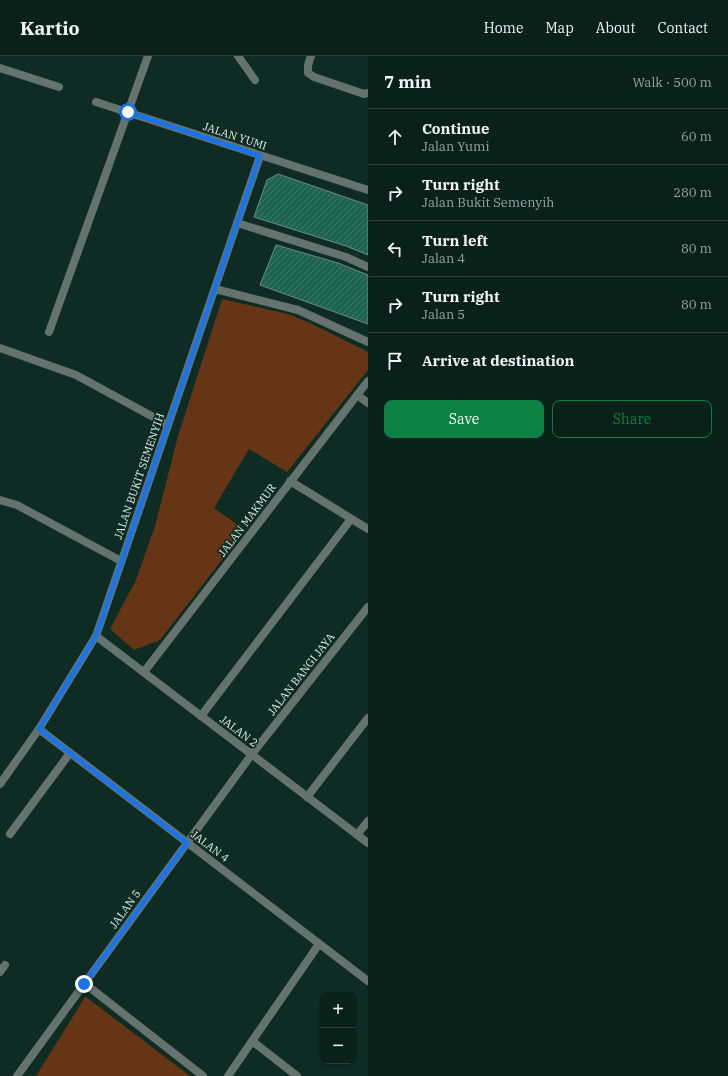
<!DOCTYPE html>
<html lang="en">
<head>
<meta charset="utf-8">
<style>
	body { margin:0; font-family:"IBM Plex Serif",serif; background:#182e27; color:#f1f3f6 }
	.controls { position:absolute; right:12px; bottom:12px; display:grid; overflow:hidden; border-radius:8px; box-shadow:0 1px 3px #0004 }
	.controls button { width:36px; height:36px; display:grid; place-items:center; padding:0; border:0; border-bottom:1px solid #2a3e39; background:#0a211a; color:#f1f3f6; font:20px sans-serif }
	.stop { position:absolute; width:12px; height:12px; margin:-9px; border:3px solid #1a73e8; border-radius:50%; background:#fff }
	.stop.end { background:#1a73e8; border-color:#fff; box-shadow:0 1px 4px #0008 }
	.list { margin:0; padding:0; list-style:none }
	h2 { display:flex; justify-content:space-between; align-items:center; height:52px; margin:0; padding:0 16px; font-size:17px }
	h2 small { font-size:13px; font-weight:400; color:#99a3a2 }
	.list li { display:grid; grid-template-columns:26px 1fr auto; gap:12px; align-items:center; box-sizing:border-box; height:56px; padding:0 16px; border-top:1px solid #2a3e39 }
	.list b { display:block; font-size:15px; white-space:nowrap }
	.list p { margin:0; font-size:13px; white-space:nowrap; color:#99a3a2 }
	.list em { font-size:13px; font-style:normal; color:#99a3a2 }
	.actions { display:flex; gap:8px; padding:12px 16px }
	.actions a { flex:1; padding:9px 0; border:1px solid #0b8043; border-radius:8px; text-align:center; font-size:14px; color:#0b8043 }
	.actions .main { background:#0b8043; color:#fff }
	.icon { flex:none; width:22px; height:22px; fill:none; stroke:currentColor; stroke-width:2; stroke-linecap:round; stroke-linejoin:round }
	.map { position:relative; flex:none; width:368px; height:1020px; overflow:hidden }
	header { display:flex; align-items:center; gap:24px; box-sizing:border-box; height:56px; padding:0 20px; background:#0a211a; border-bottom:1px solid #2a3e39 }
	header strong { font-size:19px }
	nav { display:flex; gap:22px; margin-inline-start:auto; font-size:14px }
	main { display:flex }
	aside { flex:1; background:#0a211a }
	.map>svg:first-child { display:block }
	.green { fill:#653515 }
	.building { fill:url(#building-hatch); stroke:#6d8d82 }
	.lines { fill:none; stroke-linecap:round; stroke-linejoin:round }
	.service { stroke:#65736e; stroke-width:8 }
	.minor { stroke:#65736e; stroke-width:8 }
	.route { stroke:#1a73e8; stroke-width:5 }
	.labels { text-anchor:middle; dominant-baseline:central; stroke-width:3.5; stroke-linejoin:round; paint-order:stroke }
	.street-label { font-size:11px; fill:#dff0e9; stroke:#0e2c23 }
</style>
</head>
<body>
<header>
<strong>Kartio</strong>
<nav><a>Home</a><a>Map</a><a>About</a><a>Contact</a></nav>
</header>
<main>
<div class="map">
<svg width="368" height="1020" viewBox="0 0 368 1020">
	<defs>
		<pattern id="building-hatch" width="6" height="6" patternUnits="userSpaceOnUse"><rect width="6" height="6" fill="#1c6350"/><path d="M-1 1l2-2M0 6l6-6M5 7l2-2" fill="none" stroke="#3d7a69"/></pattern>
	</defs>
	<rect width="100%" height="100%" fill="#0e2c23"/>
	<g class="green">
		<polygon points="222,243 288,258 310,267 368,296 368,314 287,416 249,393 214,452 245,474 160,584 134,594 110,573 136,524 155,470 178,380"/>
		<polygon points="85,941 86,941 190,1020 36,1020"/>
	</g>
	<g class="building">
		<polygon points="278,118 368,149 368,199 346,190 254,161 267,124"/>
		<polygon points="276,189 338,207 368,219 368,268 260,229"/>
	</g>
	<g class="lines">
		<g class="service">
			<polyline points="238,0 255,24"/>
			<polyline points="237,167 346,201 368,211"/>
			<polyline points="357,339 368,347"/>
			<polyline points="290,425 368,473"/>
			<polyline points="201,660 351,463"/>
			<polyline points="307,741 368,662"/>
			<polyline points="252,985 297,1020"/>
		</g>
		<g class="minor">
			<polyline points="311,0 308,9 308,17 314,21 364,38 368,37"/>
			<polyline points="0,12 59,31"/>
			<polyline points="96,46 368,134"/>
			<polyline points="215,233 298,254 368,286"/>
			<polyline points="49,276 148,0"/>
			<polyline points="0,292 76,319 168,369"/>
			<polyline points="0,444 17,449 121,505"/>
			<polyline points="96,580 368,787"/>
			<polyline points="144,616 368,325"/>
			<polyline points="39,673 368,925"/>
			<polyline points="0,728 39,673 96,580 260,100"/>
			<polyline points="10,778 70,697"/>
			<polyline points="357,779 368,765"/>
			<polyline points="0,916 5,909"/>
			<polyline points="84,927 203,1020"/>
			<polyline points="17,1020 252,698 368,551"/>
			<polyline points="228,1020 319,888"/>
		</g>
	</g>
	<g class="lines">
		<polyline class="route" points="84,928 187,787 39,673 96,580 260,100 128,56"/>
	</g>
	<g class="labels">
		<g class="street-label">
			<text transform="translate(235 80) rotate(18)">JALAN YUMI</text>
			<text transform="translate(139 420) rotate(-71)">JALAN BUKIT SEMENYIH</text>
			<text transform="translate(247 464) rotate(-53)">JALAN MAKMUR</text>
			<text transform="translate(301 618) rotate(-52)">JALAN BANGI JAYA</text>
			<text transform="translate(239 675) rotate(37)">JALAN 2</text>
			<text transform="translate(210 790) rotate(37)">JALAN 4</text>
			<text transform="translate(125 853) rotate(-54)">JALAN 5</text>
		</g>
	</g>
</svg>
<div class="controls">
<button>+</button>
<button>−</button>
</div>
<div class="stop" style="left:128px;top:56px"></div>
<div class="stop end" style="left:84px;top:928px"></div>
</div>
<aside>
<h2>7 min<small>Walk · 500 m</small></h2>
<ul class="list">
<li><svg class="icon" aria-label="ahead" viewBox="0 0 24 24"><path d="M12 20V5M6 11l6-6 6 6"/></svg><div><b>Continue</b><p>Jalan Yumi</p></div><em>60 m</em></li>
<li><svg class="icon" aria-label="right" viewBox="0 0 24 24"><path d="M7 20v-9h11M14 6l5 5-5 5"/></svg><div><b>Turn right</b><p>Jalan Bukit Semenyih</p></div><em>280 m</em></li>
<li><svg class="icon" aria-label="left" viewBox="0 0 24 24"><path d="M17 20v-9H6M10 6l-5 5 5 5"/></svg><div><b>Turn left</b><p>Jalan 4</p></div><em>80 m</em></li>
<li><svg class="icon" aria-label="right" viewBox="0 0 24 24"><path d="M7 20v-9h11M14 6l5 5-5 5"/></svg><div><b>Turn right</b><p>Jalan 5</p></div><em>80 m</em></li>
<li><svg class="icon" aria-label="arrive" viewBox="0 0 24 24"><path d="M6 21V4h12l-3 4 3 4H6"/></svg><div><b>Arrive at destination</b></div></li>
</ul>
<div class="actions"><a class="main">Save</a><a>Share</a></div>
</aside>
</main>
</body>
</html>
